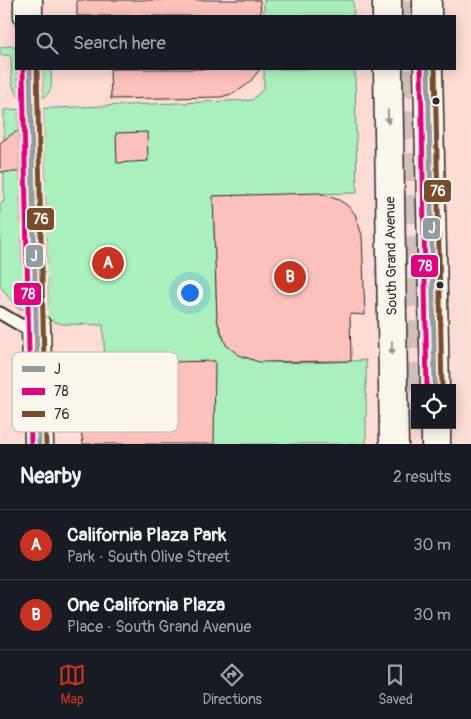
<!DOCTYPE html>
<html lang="en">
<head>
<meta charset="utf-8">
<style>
	body { margin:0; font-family:Pangolin,sans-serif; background:#242831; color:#f1f3f6 }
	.controls { position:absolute; right:15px; bottom:15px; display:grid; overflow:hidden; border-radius:0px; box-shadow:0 2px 12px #0003 }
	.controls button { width:45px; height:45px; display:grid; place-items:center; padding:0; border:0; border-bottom:1px solid #363941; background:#171b24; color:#f1f3f6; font:25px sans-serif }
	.you { position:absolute; left:189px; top:292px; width:18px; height:18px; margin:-12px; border:4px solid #fff; border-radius:50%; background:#1a73e8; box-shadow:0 0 0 8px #1a73e833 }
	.badge { display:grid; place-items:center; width:32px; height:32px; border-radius:50%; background:#c8321e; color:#fff; font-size:16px; font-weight:700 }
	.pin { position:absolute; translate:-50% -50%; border:2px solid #fff; box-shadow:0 1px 5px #0006 }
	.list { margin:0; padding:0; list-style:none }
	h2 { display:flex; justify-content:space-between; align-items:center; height:65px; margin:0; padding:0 20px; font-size:21px }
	h2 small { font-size:16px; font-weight:400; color:#9ea1a6 }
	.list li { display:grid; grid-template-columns:32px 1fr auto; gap:15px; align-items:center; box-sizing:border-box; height:70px; padding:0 20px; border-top:1px solid #363941 }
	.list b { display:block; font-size:19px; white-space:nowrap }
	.list p { margin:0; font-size:16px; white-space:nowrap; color:#9ea1a6 }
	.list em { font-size:16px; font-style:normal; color:#9ea1a6 }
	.icon { flex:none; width:28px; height:28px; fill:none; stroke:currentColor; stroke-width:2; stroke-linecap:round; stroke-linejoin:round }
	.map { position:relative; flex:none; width:471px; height:444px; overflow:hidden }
	.search { position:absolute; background:#171b24; box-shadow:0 2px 12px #0003; left:15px; right:15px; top:15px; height:55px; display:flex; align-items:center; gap:12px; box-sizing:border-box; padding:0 18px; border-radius:0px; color:#9ea1a6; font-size:19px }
	.sheet { height:205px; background:#171b24 }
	nav { display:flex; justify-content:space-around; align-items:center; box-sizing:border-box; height:70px; border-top:1px solid #363941; background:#171b24; font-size:14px; color:#9ea1a6 }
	nav a { display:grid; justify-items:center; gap:2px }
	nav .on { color:#c8321e }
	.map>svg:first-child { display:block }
	.built { fill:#fcdcd4; fill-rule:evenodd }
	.green { fill:#aaf0bc; stroke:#6a8e74 }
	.building { fill:#fdc1bc; stroke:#2b2b2b }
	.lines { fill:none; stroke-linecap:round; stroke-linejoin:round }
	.secondary-tunnel { stroke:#d2c1ba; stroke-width:28; stroke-dasharray:28 14; stroke-linecap:butt }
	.lane-casing { stroke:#2b2b2b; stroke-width:15 }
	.secondary-casing { stroke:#2b2b2b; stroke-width:31 }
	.primary-casing { stroke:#2b2b2b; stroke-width:31 }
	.lane { stroke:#fbf7ec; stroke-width:11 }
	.secondary { stroke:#fbf7ec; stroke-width:28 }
	.primary { stroke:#fbf7ec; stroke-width:28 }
	.bus-1-casing { stroke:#fbf7ec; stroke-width:9 }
	.bus-2-casing { stroke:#fbf7ec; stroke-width:9 }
	.bus-3-casing { stroke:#fbf7ec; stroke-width:9 }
	.bus-1 { stroke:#939ca1; stroke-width:5 }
	.bus-2 { stroke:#e5007d; stroke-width:5 }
	.bus-3 { stroke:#7a4b2a; stroke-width:5 }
	.oneway { fill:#93918c }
	.bus-dot { fill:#2b2b2b; stroke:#fbf7ec; stroke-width:2 }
	.labels { text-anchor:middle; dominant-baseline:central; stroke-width:4; stroke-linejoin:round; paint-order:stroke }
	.street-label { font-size:14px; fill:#2b2b2b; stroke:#fbf7ec }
	.key { fill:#fbf7ec; stroke:#bdbab2; stroke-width:1 }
	.key-label { font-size:14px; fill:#2b2b2b }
	.line-badge { stroke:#fbf7ec; stroke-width:2 }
	.badge-label { font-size:14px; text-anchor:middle; font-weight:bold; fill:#fff }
</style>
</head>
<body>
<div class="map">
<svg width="471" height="444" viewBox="0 0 471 444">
	<rect width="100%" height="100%" fill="#fce7de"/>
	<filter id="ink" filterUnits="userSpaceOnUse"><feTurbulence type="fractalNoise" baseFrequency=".02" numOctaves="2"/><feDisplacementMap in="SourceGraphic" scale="10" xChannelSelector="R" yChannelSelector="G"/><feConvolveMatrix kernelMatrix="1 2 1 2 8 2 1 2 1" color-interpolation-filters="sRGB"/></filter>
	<g filter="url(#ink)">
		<path class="built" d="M0 0H471V444H0ZM16 16H455V69H16ZM415 388H452V425H415Z"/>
		<g class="green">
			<polygon points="264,0 353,0 354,16 264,16"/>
			<path d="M13 46 16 50V69H51C51 76 53 86 49 92 40 105 20 104 14 89 10 81 12 67 11 58L8 55H0V47Z"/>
			<path d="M264 69H355L357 193 213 196 217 320C220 334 226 347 239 355 258 367 341 362 366 360V444H206L79 386V363L105 362 103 325 61 324 16 307 0 286V203L4 202V110L252 100 264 88Z"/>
		</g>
		<g class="building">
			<polygon points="77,0 260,0 261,16 77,16"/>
			<polygon points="26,69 34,69 44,79 30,93 16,79"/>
			<polygon points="110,69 260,69 249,83 241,89 231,94 221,97 111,99"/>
			<polygon points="37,121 39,160 27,172 0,172 0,143 12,134"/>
			<polygon points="147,132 148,161 117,163 116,133"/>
			<polygon points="319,193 339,200 348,206 355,214 362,235 365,315 350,314 351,361 259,362 239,355 226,345 217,320 213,196"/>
			<polygon points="215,361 214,444 83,444 78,407 79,364"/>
		</g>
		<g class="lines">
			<g class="secondary-tunnel">
				<polyline points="406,0 406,16"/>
				<polyline points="30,69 36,326"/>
				<polyline points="407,69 415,444"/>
			</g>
			<g class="lane-casing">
				<polyline id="lane" points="0,313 34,333"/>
			</g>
			<g class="secondary-casing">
				<g id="secondary">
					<polyline points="28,0 28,16"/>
					<polyline points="36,326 39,444"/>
				</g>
			</g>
			<g class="primary-casing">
				<g id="primary">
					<polyline points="387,0 387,16"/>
					<polyline points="427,0 427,16"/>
					<polyline points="388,69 394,444"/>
					<polyline points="428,69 435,388"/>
					<polyline points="436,425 436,444"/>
				</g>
			</g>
			<use href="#lane" class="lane"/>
			<use href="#secondary" class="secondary"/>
			<use href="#primary" class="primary"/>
			<g class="bus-1-casing">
				<g id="bus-1">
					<polyline points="30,69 39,444"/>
					<polyline points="428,69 435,388"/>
				</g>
			</g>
			<g class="bus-2-casing">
				<g id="bus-2">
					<polyline points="23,69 31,444"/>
					<polyline points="421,69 427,388"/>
				</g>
			</g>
			<g class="bus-3-casing">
				<g id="bus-3">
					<polyline points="37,69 46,444"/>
					<polyline points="435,69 442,388"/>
				</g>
			</g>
			<use href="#bus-1" class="bus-1"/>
			<use href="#bus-2" class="bus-2"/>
			<use href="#bus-3" class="bus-3"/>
		</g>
		<defs><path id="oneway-solid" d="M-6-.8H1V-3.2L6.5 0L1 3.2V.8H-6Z" transform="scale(1.25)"/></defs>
		<g class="oneway">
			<use href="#oneway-solid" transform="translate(388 117) rotate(89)"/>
			<use href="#oneway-solid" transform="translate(392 348) rotate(89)"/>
		</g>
	</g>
	<g class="bus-dot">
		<circle cx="436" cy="101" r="4.5"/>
		<circle cx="440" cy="285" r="4.5"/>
	</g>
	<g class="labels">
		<g class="street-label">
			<text transform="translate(391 256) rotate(-91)">South Grand Avenue</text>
		</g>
	</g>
	<rect x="12" y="352" width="166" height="80" rx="8" class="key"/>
	<rect x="22" y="366" width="23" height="6" fill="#939ca1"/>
	<rect x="22" y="388" width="23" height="7" fill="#e5007d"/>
	<rect x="22" y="411" width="23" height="6" fill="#7a4b2a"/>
	<g class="key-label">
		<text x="54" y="374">J</text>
		<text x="54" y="396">78</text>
		<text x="54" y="419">76</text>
	</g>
	<g class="line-badge">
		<rect x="423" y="179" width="29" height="24" rx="5" fill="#7a4b2a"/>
		<rect x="26" y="207" width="29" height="24" rx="5" fill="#7a4b2a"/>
		<rect x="422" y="217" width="19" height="23" rx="5" fill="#939ca1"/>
		<rect x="25" y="244" width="19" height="24" rx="5" fill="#939ca1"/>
		<rect x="410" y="254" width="29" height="24" rx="5" fill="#e5007d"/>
		<rect x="13" y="282" width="29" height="24" rx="5" fill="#e5007d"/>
	</g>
	<g class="badge-label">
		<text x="438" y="196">76</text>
		<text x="41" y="224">76</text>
		<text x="432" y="233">J</text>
		<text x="34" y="261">J</text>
		<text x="425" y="271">78</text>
		<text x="28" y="299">78</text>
	</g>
</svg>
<div class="controls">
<button><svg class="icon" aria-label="locate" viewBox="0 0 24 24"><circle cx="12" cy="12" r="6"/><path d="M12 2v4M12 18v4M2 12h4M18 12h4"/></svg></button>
</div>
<div class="you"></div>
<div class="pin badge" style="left:108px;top:263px">A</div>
<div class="pin badge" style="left:290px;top:277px">B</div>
<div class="search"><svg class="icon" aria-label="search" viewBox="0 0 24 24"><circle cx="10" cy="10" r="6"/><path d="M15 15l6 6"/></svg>Search here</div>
</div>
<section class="sheet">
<h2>Nearby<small>2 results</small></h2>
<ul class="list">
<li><span class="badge">A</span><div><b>California Plaza Park</b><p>Park · South Olive Street</p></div><em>30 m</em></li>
<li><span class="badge">B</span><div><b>One California Plaza</b><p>Place · South Grand Avenue</p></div><em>30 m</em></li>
</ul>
</section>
<nav>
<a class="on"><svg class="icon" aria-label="map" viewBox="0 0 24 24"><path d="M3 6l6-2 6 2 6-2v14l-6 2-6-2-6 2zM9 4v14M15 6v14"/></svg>Map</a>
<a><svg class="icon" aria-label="directions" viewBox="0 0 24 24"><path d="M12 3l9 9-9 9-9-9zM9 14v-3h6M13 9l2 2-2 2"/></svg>Directions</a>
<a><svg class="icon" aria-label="saved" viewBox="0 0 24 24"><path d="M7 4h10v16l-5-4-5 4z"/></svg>Saved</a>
</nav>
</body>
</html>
